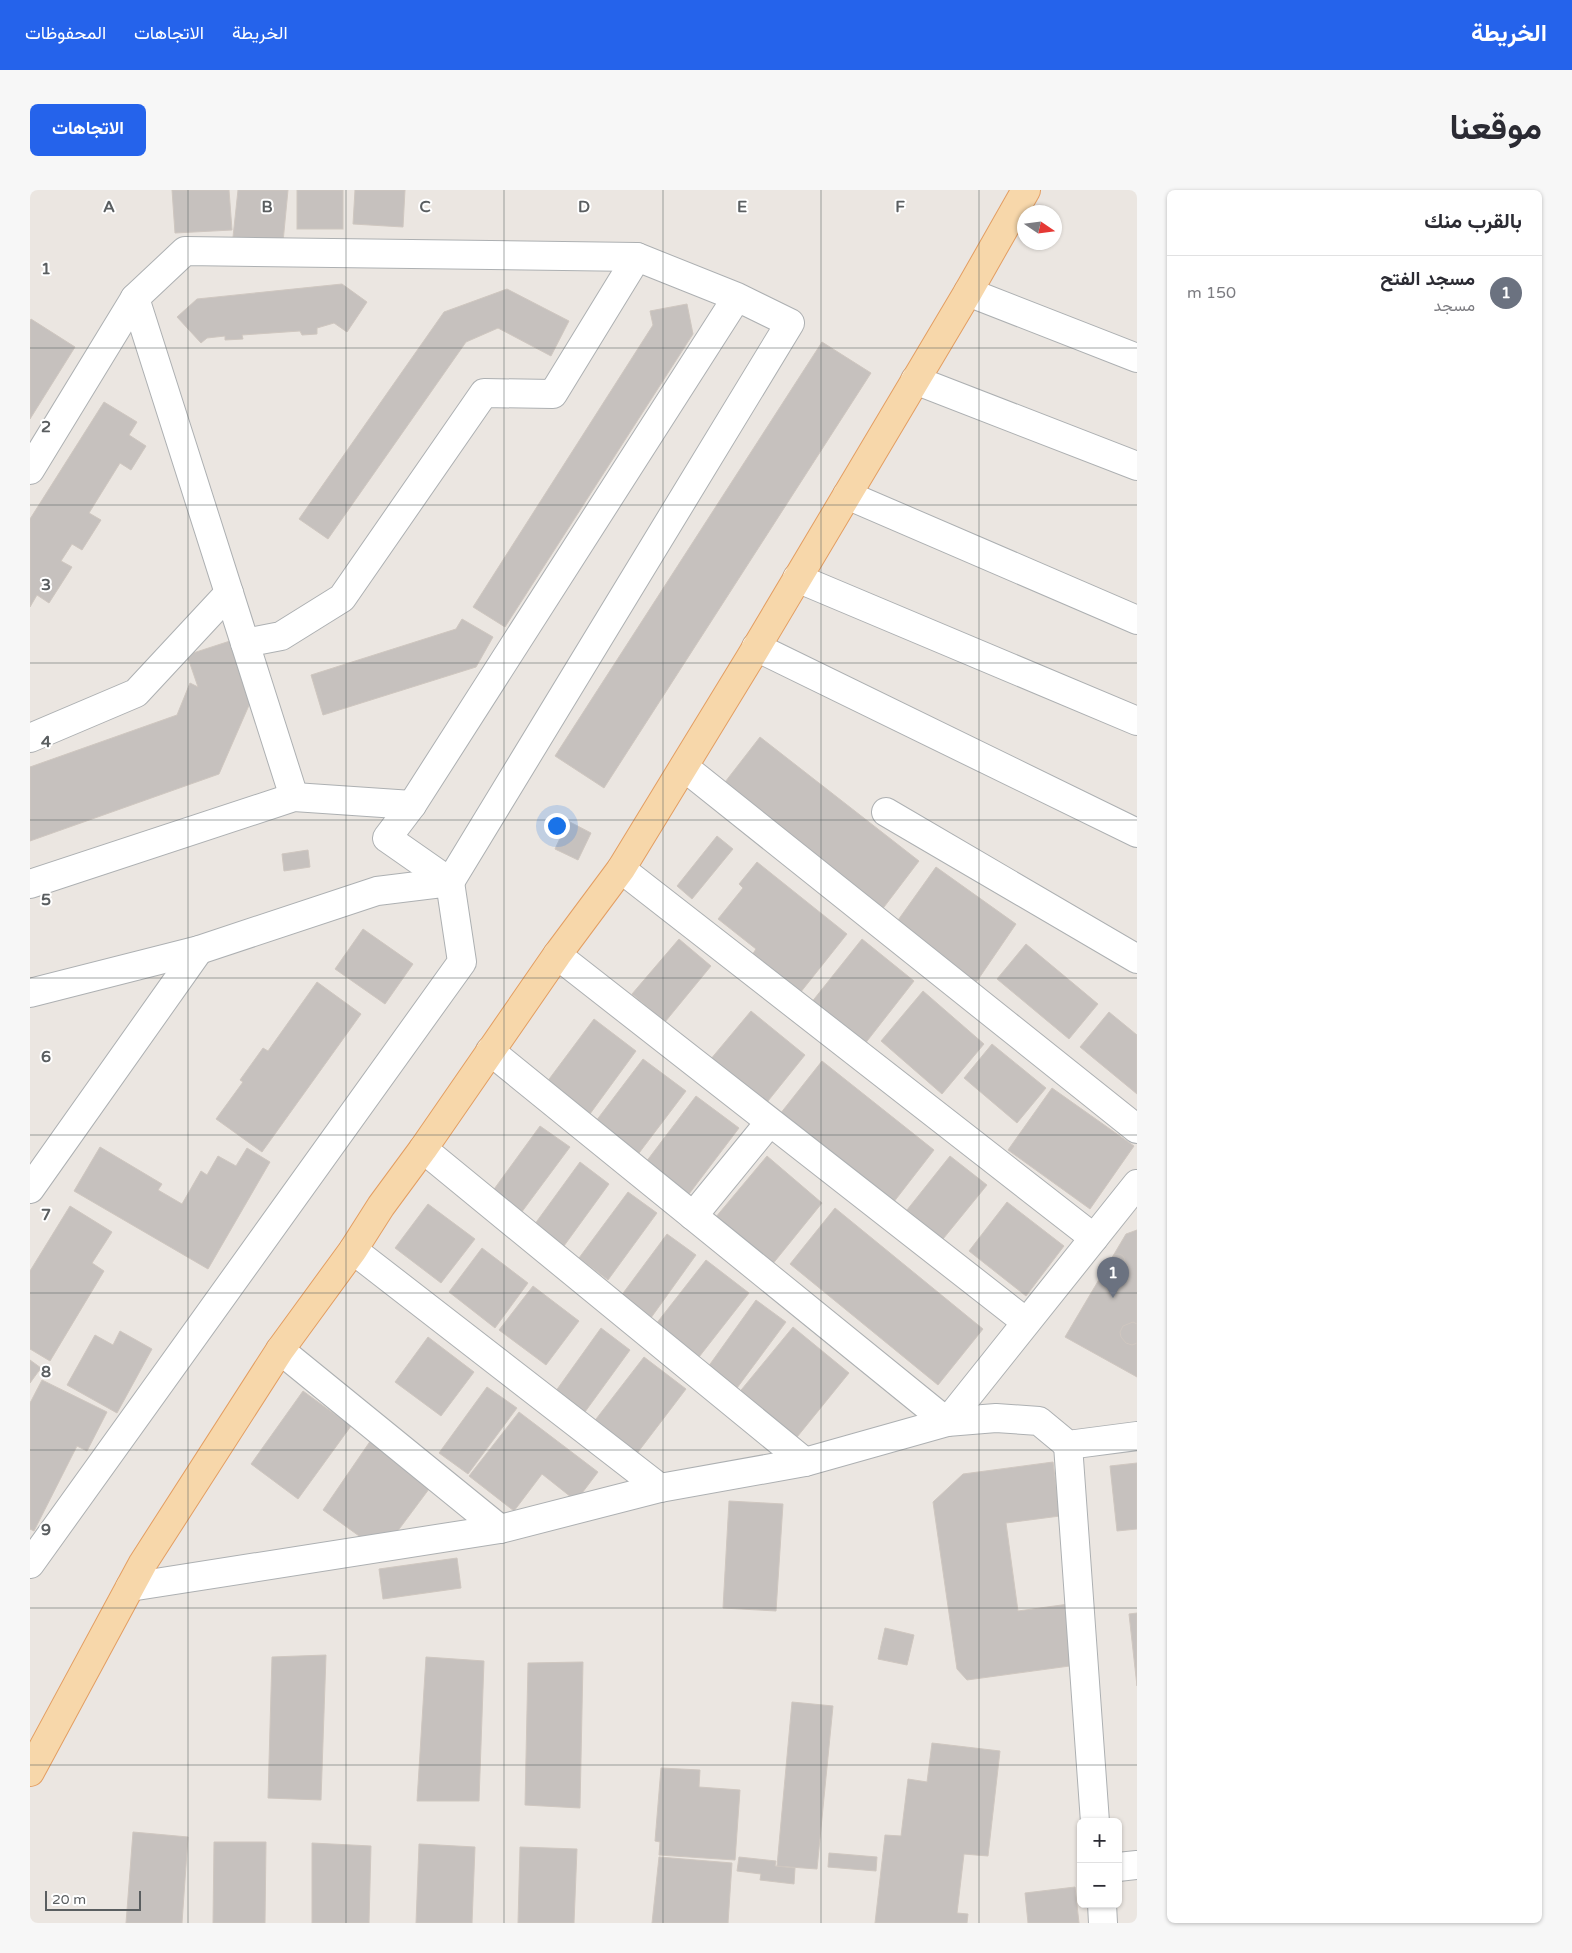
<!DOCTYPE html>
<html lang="ar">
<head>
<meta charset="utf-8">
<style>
	body { margin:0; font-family:"Varela Round",Vazirmatn,sans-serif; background:#f7f7f7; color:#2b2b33; direction:rtl }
	.controls { position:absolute; right:15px; bottom:15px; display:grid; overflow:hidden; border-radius:8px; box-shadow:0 1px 4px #0004 }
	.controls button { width:45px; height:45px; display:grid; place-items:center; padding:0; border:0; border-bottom:1px solid #e1e1e2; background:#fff; color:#2b2b33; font:25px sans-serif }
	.compass { position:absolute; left:987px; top:15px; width:45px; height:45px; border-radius:50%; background:#fff; box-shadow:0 1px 4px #0004; rotate:103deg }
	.scale { position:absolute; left:15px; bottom:12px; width:96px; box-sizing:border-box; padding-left:5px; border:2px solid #5a5e60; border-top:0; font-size:14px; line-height:18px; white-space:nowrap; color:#5a5e60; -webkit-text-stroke:4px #fff; paint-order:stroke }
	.you { position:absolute; left:526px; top:635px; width:18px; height:18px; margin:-12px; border:4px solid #fff; border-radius:50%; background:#1a73e8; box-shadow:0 0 0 8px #1a73e833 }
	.badge { display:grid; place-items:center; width:32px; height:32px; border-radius:50%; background:#2563eb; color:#fff; font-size:16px; font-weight:700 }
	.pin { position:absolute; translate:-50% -41px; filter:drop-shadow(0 1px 2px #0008) }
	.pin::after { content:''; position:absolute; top:26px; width:18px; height:15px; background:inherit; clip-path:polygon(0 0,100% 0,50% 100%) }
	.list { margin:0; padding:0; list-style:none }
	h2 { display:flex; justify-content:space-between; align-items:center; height:65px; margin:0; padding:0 20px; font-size:21px }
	h2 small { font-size:16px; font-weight:400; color:#7c7c81 }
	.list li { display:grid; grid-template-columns:32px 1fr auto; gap:15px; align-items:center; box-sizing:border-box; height:75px; padding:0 20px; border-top:1px solid #e1e1e2 }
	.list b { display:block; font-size:19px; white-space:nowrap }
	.list p { margin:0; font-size:16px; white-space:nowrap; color:#7c7c81 }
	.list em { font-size:16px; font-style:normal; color:#7c7c81 }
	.map { position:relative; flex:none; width:1107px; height:1733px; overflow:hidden; direction:ltr; border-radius:8px }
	header { display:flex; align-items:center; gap:30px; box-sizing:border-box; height:70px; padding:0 25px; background:#2563eb; color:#fff }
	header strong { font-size:24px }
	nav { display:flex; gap:28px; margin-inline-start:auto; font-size:18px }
	.intro { display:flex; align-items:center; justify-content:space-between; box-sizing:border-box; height:120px; padding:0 30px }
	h1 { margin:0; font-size:35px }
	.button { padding:12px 22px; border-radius:8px; background:#2563eb; color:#fff; font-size:18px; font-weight:700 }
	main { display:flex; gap:30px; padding:0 30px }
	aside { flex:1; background:#fff; border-radius:8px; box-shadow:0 1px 4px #0004 }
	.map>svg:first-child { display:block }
	.building { fill:#c6c1be; stroke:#cfc7c0 }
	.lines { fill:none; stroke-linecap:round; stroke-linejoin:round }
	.minor-casing { stroke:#adb0b2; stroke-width:30 }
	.major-casing { stroke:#e39e62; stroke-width:30 }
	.minor { stroke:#fff; stroke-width:28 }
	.major { stroke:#f7d7aa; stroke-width:28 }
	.grid { fill:none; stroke:#5a5e60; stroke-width:1; stroke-opacity:0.55 }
	.grid-label { font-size:16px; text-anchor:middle; font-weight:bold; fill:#5a5e60; stroke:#fff; stroke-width:4; stroke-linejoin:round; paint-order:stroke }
</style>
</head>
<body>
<header>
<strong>الخريطة</strong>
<nav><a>الخريطة</a><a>الاتجاهات</a><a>المحفوظات</a></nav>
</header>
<div class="intro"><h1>موقعنا</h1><a class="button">الاتجاهات</a></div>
<main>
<aside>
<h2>بالقرب منك<small></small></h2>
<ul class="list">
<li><span class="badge" style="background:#6b7280">1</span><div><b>مسجد الفتح</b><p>مسجد</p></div><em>150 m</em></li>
</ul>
</aside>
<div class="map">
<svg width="1107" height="1733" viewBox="0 0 1107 1733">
	<rect width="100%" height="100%" fill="#ebe6e1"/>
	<g class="building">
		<polygon points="142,0 199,0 202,40 145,43"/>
		<polygon points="208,0 258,0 253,52 203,47"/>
		<rect x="267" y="0" width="46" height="39"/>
		<polygon points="325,0 375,0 373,37 323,34"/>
		<polygon points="312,94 337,112 317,142 304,133 287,138 287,144 272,145 270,141 212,145 213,149 195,150 195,146 177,148 171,153 147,127 167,109"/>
		<polygon points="477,99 539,131 521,166 468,138 436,152 298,349 269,329 414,122"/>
		<polygon points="657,114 663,144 475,437 443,417 623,135 620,121"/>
		<polygon points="1,129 45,157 0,229 0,131"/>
		<polygon points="792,152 841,183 574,598 525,566"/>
		<polygon points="74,212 107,232 99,245 116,256 101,280 90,273 59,323 71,330 52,360 42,354 31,371 42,377 19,413 7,405 0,417 0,329"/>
		<polygon points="432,429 463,447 446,477 293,525 281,485 426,439"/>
		<polygon points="200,451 220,513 189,584 0,651 0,577 147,525 160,493 168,497 157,465"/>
		<polygon points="730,547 889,671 851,721 692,596"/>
		<polygon points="538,631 561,643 548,670 525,659"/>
		<polygon points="687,646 703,659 662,709 647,696"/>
		<polygon points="278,660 280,677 254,681 252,664"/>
		<polygon points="727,672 817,744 770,803 722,765 726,759 688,729 713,698 709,694"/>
		<polygon points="906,677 986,734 945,794 866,733"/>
		<polygon points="333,739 383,774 355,814 305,779"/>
		<polygon points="649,749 681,776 635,832 602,804"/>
		<polygon points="832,749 884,791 834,855 781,813"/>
		<polygon points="996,754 1068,814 1039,849 967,789"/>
		<polygon points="287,792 331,824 232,962 186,929 213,892 210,890 233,858 238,861"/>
		<polygon points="893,801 954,854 912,904 851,851"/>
		<polygon points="721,821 775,865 734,916 680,870"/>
		<polygon points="1079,822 1107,845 1107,904 1050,857"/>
		<polygon points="564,829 606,861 557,928 514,896"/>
		<polygon points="962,854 1016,898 987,933 934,888"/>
		<polygon points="613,869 656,901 606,967 563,935"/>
		<polygon points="792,871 904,960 863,1013 750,924"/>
		<polygon points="1022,898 1104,956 1060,1019 978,960"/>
		<polygon points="666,906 709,938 659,1004 616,972"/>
		<polygon points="510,936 540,957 491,1023 462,1002"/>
		<polygon points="70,957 132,994 128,1000 152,1014 171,981 177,985 188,966 206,976 217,958 240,972 178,1079 44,1001"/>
		<polygon points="737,966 792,1013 737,1081 680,1034"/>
		<polygon points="920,966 957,995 913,1049 877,1020"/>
		<polygon points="550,972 579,994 531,1060 502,1038"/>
		<polygon points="598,1002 627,1023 578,1090 549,1068"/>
		<polygon points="977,1012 1034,1056 996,1106 939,1061"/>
		<polygon points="398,1014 445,1049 411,1093 365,1058"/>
		<polygon points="40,1016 82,1042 62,1073 74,1081 20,1171 0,1159 0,1081"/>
		<polygon points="805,1018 953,1139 908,1195 760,1074"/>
		<polygon points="1107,1040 1107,1187 1035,1147 1096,1044"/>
		<polygon points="637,1044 666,1065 618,1132 588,1110"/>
		<polygon points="452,1058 498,1093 465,1138 419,1102"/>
		<circle cx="1088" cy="1071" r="7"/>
		<polygon points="676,1070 719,1103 669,1167 626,1134"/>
		<polygon points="503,1096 549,1131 516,1175 469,1140"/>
		<polygon points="726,1110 756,1132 707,1198 678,1177"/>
		<polygon points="1103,1132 1107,1134 1107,1153 1102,1155 1096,1153 1091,1147 1090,1142 1093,1136"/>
		<polygon points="763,1137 819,1183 763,1252 707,1205"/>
		<polygon points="571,1138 600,1160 552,1226 523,1205"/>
		<polygon points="90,1141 122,1159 87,1223 37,1195 65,1145 83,1155"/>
		<polygon points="398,1147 444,1182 411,1226 365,1192"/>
		<polygon points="614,1167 656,1199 605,1266 563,1233"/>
		<polygon points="0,1170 11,1178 0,1193"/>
		<polygon points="12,1190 77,1222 57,1261 47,1256 4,1341 0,1339 0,1213"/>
		<polygon points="457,1197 487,1218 438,1284 409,1263"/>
		<polygon points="273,1201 321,1236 268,1309 221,1274"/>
		<polygon points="489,1222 568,1282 546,1311 512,1284 484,1321 439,1286"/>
		<polygon points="341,1250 402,1295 364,1346 343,1356 293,1320"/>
		<polygon points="1023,1272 1030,1326 976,1333 988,1421 1039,1414 1047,1475 937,1490 927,1479 903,1312 933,1284"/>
		<polygon points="1107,1273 1107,1339 1087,1341 1080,1276"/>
		<polygon points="699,1311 753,1314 746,1421 693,1418"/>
		<polygon points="427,1368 431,1398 353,1409 349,1379"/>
		<polygon points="1107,1423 1107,1496 1099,1424"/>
		<polygon points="855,1438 884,1445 877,1475 848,1469"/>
		<polygon points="296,1465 291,1610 238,1608 242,1467"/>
		<polygon points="396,1467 454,1471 449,1611 387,1611"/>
		<polygon points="553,1472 550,1618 495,1615 498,1473"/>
		<polygon points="762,1512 803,1516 787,1679 747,1676"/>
		<polygon points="902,1553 970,1561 958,1666 934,1664 927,1723 938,1724 937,1733 845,1733 855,1645 871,1646 878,1589 897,1592"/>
		<polygon points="631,1578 670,1580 669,1597 710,1600 705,1670 629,1665 630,1652 625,1651"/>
		<polygon points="103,1642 158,1647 152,1733 96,1733"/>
		<polygon points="184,1652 236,1652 235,1733 183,1733"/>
		<polygon points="282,1653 341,1656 339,1733 282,1733"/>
		<polygon points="389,1654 445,1657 442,1733 386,1733"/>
		<polygon points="490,1657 547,1659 544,1733 488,1733"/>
		<polygon points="799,1663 847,1667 846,1681 798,1677"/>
		<polygon points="629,1667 702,1673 698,1733 622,1733"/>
		<polygon points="709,1667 746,1671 745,1676 765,1678 764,1694 730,1690 731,1684 707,1681"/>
		<polygon points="1045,1697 1049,1733 998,1733 995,1703"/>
	</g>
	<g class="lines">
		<g class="minor-casing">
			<g id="minor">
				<polyline points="938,102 1107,168"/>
				<polyline points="885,190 1107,276"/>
				<polyline points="0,280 105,108"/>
				<polyline points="817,305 1107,430"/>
				<polyline points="767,388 1107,531"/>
				<polyline points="215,453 251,446 312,408 454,203 523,204 607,67"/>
				<polyline points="726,457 1107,643"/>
				<polyline points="0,548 106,503 199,403"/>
				<polyline points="654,577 1107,939"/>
				<polyline points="264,607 105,108 155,61 607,67 707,107 382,615 357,648 420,692 760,133 707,107"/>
				<polyline points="856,622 1107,769"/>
				<polyline points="591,679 1064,1048"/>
				<polyline points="0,694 264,607 382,615"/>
				<polyline points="527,765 996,1132"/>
				<polyline points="0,803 169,760 347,701 420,692 432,772 0,1374"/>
				<polyline points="460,861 917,1232 1107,994"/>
				<polyline points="393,959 775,1272"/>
				<polyline points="0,999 169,760"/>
				<polyline points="663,1026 739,933"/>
				<polyline points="323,1060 630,1298"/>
				<polyline points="250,1160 470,1339"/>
				<polyline points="1038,1255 1065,1632"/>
				<polyline points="100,1397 470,1339 630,1298 775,1272 917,1232 966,1228 1009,1231 1038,1255 1107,1246"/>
				<polyline points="1088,1677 1107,1675"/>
				<polyline points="1072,1714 1073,1733"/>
			</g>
		</g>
		<g class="major-casing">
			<polyline id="major" points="0,1582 113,1373 250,1160 323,1060 351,1016 393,959 527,765 591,679 720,468 938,102 996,0"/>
		</g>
		<use href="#minor" class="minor"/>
		<use href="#major" class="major"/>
	</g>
	<path class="grid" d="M158 0V1733M316 0V1733M474 0V1733M633 0V1733M791 0V1733M949 0V1733M0 158H1107M0 315H1107M0 473H1107M0 630H1107M0 788H1107M0 945H1107M0 1103H1107M0 1260H1107M0 1418H1107M0 1575H1107"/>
	<g class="grid-label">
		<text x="79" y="22">A</text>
		<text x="237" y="22">B</text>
		<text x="395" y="22">C</text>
		<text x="554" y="22">D</text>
		<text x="712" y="22">E</text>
		<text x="870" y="22">F</text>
		<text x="16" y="84">1</text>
		<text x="16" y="242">2</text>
		<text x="16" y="400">3</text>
		<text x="16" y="557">4</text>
		<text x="16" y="715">5</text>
		<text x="16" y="872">6</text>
		<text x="16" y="1030">7</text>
		<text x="16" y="1187">8</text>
		<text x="16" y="1345">9</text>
	</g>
</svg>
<div class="controls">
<button>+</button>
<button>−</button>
</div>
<svg class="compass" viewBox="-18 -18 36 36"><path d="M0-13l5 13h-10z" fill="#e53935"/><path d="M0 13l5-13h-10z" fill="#7c7c81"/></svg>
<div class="scale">20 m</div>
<div class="you"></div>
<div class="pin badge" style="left:1083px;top:1108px;background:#6b7280">1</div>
</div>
</main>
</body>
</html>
